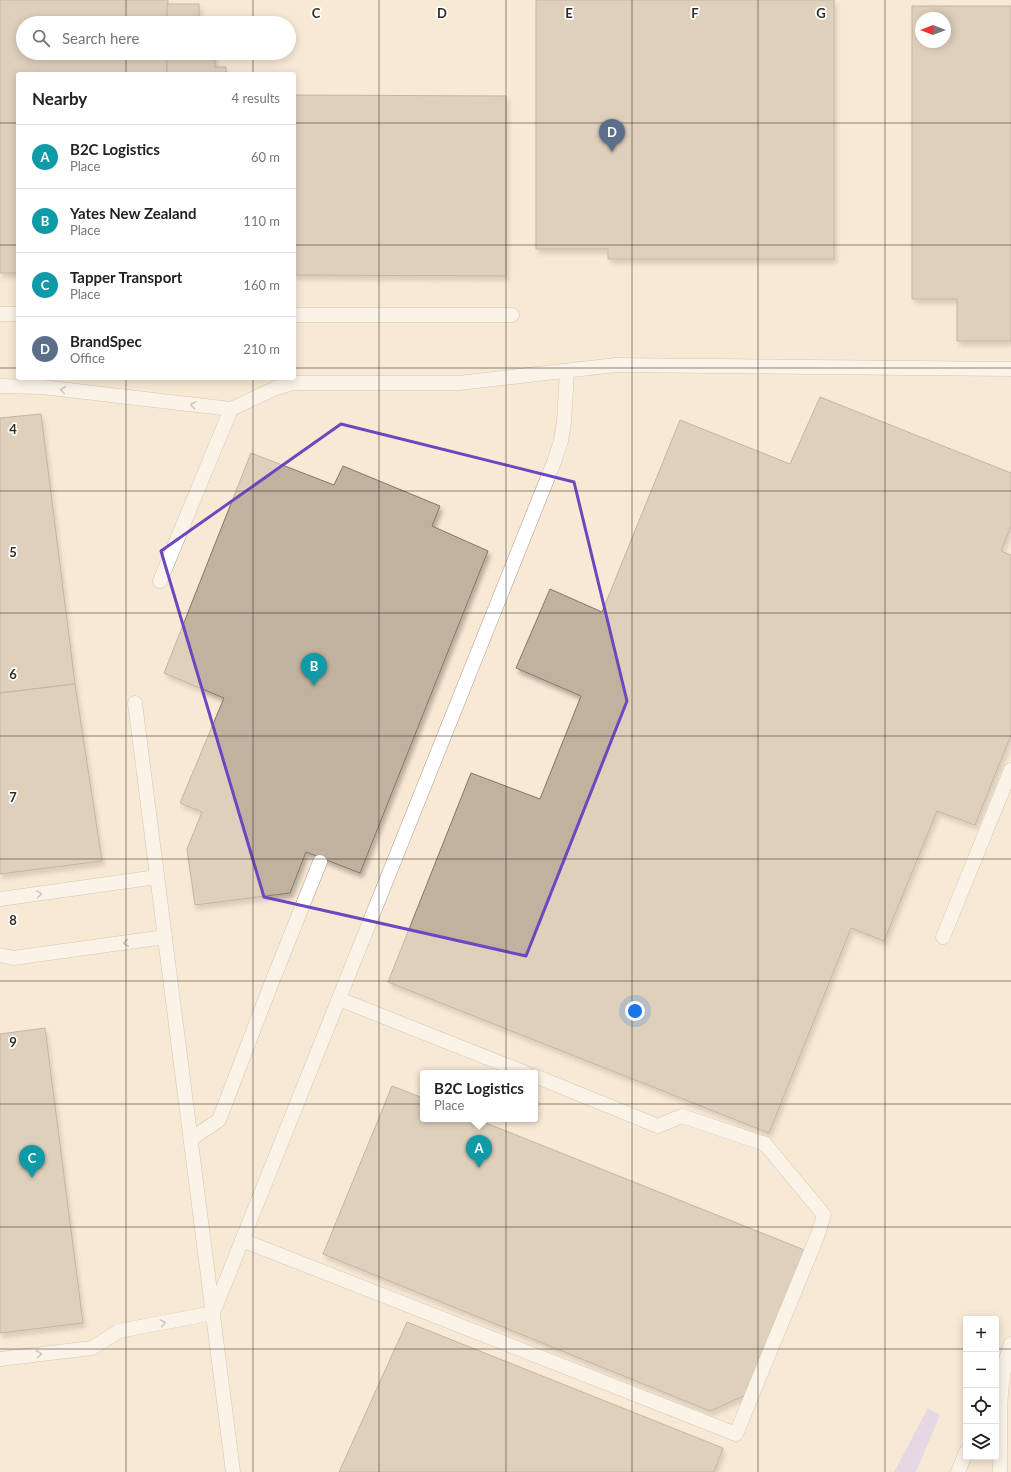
<!DOCTYPE html>
<html lang="en">
<head>
<meta charset="utf-8">
<style>
	body { margin:0; font-family:Lato,sans-serif; background:#f2f2f2; color:#222 }
	.controls { position:absolute; right:12px; bottom:12px; display:grid; overflow:hidden; border-radius:4px; box-shadow:0 2px 10px #0003 }
	.controls button { width:36px; height:36px; display:grid; place-items:center; padding:0; border:0; border-bottom:1px solid #e0e0e0; background:#fff; color:#222; font:20px sans-serif }
	.compass { position:absolute; left:915px; top:12px; width:36px; height:36px; border-radius:50%; background:#fff; box-shadow:0 2px 10px #0003; rotate:270deg }
	.you { position:absolute; left:635px; top:1011px; width:14px; height:14px; margin:-10px; border:3px solid #fff; border-radius:50%; background:#1a73e8; box-shadow:0 0 0 6px #1a73e833 }
	.badge { display:grid; place-items:center; width:26px; height:26px; border-radius:50%; background:#6d47c0; color:#fff; font-size:13px; font-weight:700 }
	.pin { position:absolute; translate:-50% -33px; filter:drop-shadow(0 1px 2px #0008) }
	.pin::after { content:''; position:absolute; top:21px; width:14px; height:12px; background:inherit; clip-path:polygon(0 0,100% 0,50% 100%) }
	.popup { position:absolute; left:420px; top:1070px; width:118px; height:52px; box-sizing:border-box; display:grid; place-content:center; border-radius:4px; background:#fff; filter:drop-shadow(0 1px 3px #0005); font-size:13px; white-space:nowrap; color:#767676 }
	.popup b { font-size:15px; color:#222 }
	.popup::after { content:''; position:absolute; left:50%; top:100%; margin-left:-8px; border:8px solid transparent; border-top-color:#fff }
	.list { margin:0; padding:0; list-style:none }
	h2 { display:flex; justify-content:space-between; align-items:center; height:52px; margin:0; padding:0 16px; font-size:17px }
	h2 small { font-size:13px; font-weight:400; color:#767676 }
	.list li { display:grid; grid-template-columns:26px 1fr auto; gap:12px; align-items:center; box-sizing:border-box; height:64px; padding:0 16px; border-top:1px solid #e0e0e0 }
	.list b { display:block; font-size:15px; white-space:nowrap }
	.list p { margin:0; font-size:13px; white-space:nowrap; color:#767676 }
	.list em { font-size:13px; font-style:normal; color:#767676 }
	.icon { flex:none; width:22px; height:22px; fill:none; stroke:currentColor; stroke-width:2; stroke-linecap:round; stroke-linejoin:round }
	.map { position:relative; flex:none; width:1011px; height:1472px; overflow:hidden }
	.search { position:absolute; background:#fff; box-shadow:0 2px 10px #0003; left:16px; top:16px; width:280px; height:44px; display:flex; align-items:center; gap:10px; box-sizing:border-box; padding:0 14px; border-radius:22px; color:#767676; font-size:15px }
	.panel { position:absolute; background:#fff; box-shadow:0 2px 10px #0003; left:16px; top:72px; width:280px; height:308px; border-radius:4px }
	.map>svg:first-child { display:block }
	.water { fill:#cec4f7 }
	.building { fill:#c0b29e; stroke:#837663; fill-rule:evenodd; filter:url(#shadow) }
	.lines { fill:none; stroke-linecap:round; stroke-linejoin:round }
	.lane-casing { stroke:#a99b88; stroke-width:15 }
	.lane { stroke:#fff; stroke-width:14 }
	.oneway { stroke:#a2a09c }
	.marked { fill:none; stroke:#6d47c0; stroke-width:3; stroke-linejoin:round }
	.grid { fill:none; stroke:#312b24; stroke-width:1; stroke-opacity:0.55 }
	.grid-label { font-size:13px; text-anchor:middle; font-weight:bold; fill:#312b24; stroke:#fff; stroke-width:3.5; stroke-linejoin:round; paint-order:stroke }
</style>
</head>
<body>
<div class="map">
<svg width="1011" height="1472" viewBox="0 0 1011 1472">
	<defs>
		<filter id="shadow"><feDropShadow dx="2.5" dy="4.5" stdDeviation="2" flood-color="#0004"/></filter>
	</defs>
	<rect width="100%" height="100%" fill="#f8e9d5"/>
	<polygon class="water" points="928,1408 940,1415 916,1472 894,1472"/>
	<g class="building">
		<polygon points="0,0 168,0 167,23 23,23 23,53 167,53 167,74 18,74 18,273 0,273"/>
		<polygon points="536,0 834,0 834,259 608,259 608,249 536,249"/>
		<rect x="167" y="4" width="32" height="19"/>
		<path d="M912 6H1011V341H957V299H912ZM921 18H945V42H921Z"/>
		<polygon points="167,53 215,53 215,67 226,67 226,74 167,74"/>
		<polygon points="294,95 506,96 506,276 294,275"/>
		<polygon points="820,397 1011,473 1011,526 1001,551 1011,555 1011,735 975,825 937,811 884,941 851,928 769,1133 388,982 471,773 540,799 581,696 516,668 550,589 602,612 680,420 790,464"/>
		<polygon points="41,414 75,684 0,693 0,418"/>
		<polygon points="251,453 334,485 343,466 440,506 432,526 488,551 360,873 306,852 290,893 195,905 187,849 202,812 180,803 224,698 164,673"/>
		<polygon points="75,684 102,861 0,874 0,693"/>
		<polygon points="45,1028 83,1323 0,1333 0,1034"/>
		<polygon points="392,1086 423,1098 423,1119 476,1119 807,1251 750,1393 710,1411 323,1254"/>
		<polygon points="407,1322 723,1448 714,1472 339,1472"/>
	</g>
	<g class="lines">
		<g class="lane-casing">
			<g id="lane">
				<polyline points="0,314 18,314"/>
				<polyline points="294,315 512,315"/>
				<polyline points="0,386 42,387 231,409"/>
				<polyline points="160,581 231,409 276,388 293,383 459,383 616,365 1011,369"/>
				<polyline points="135,703 233,1472"/>
				<polyline points="0,899 157,877"/>
				<polyline points="943,937 1011,770"/>
				<polyline points="0,955 13,958 165,937"/>
				<polyline points="339,999 526,1073"/>
				<polyline points="191,1139 219,1120 270,987 320,862"/>
				<polyline points="242,1240 736,1434 817,1237 824,1215 765,1144 682,1116 658,1126 535,1076"/>
				<polyline points="0,1359 92,1348 119,1331 213,1313 554,462 561,441 564,422 567,371"/>
				<polyline points="958,1472 966,1452"/>
				<path d="M1000 1472C1001 1430 996 1384 1011 1344"/>
			</g>
		</g>
		<use href="#lane" class="lane"/>
	</g>
	<defs><path id="oneway-chevron" d="M-2-3.5L2.5 0L-2 3.5" fill="none" stroke-width="1.6" stroke-linecap="round" stroke-linejoin="round"/></defs>
	<g class="oneway">
		<use href="#oneway-chevron" transform="translate(63 390) rotate(-173)"/>
		<use href="#oneway-chevron" transform="translate(193 405) rotate(-173)"/>
		<use href="#oneway-chevron" transform="translate(39 894) rotate(-8)"/>
		<use href="#oneway-chevron" transform="translate(126 943) rotate(172)"/>
		<use href="#oneway-chevron" transform="translate(163 1323) rotate(-10)"/>
		<use href="#oneway-chevron" transform="translate(39 1354) rotate(-7)"/>
	</g>
	<path d="M0 0H1011V1472H0ZM341 424 574 482 627 701 526 956 264 897 161 551Z" fill="#f8e9d5" fill-opacity=".55" fill-rule="evenodd"/>
	<path class="marked" d="M341 424 574 482 627 701 526 956 264 897 161 551Z"/>
	<path class="grid" d="M126 0V23M253 0V23M379 0V1472M506 0V1472M632 0V1472M758 0V1472M885 0V1472M126 53V74M253 53V74M0 123H18M294 123H1011M0 245H18M294 245H1011M0 368H18M294 368H1011M126 378V1472M253 378V1472M0 491H1011M0 613H1011M0 736H1011M0 859H1011M0 981H1011M0 1104H1011M0 1227H1011M0 1349H966M996 1349H1011"/>
	<g class="grid-label">
		<text x="316" y="18">C</text>
		<text x="442" y="18">D</text>
		<text x="569" y="18">E</text>
		<text x="695" y="18">F</text>
		<text x="821" y="18">G</text>
		<text x="13" y="434">4</text>
		<text x="13" y="557">5</text>
		<text x="13" y="679">6</text>
		<text x="13" y="802">7</text>
		<text x="13" y="925">8</text>
		<text x="13" y="1047">9</text>
	</g>
</svg>
<div class="controls">
<button>+</button>
<button>−</button>
<button><svg class="icon" aria-label="locate" viewBox="0 0 24 24"><circle cx="12" cy="12" r="6"/><path d="M12 2v4M12 18v4M2 12h4M18 12h4"/></svg></button>
<button><svg class="icon" aria-label="layers" viewBox="0 0 24 24"><path d="M12 4l9 5-9 5-9-5zM3 14l9 5 9-5"/></svg></button>
</div>
<svg class="compass" viewBox="-18 -18 36 36"><path d="M0-13l5 13h-10z" fill="#e53935"/><path d="M0 13l5-13h-10z" fill="#767676"/></svg>
<div class="you"></div>
<div class="pin badge" style="left:479px;top:1168px;background:#0f9aa8">A</div>
<div class="popup"><b>B2C Logistics</b>Place</div>
<div class="pin badge" style="left:314px;top:686px;background:#0f9aa8">B</div>
<div class="pin badge" style="left:32px;top:1178px;background:#0f9aa8">C</div>
<div class="pin badge" style="left:612px;top:152px;background:#5c6f8a">D</div>
<div class="search"><svg class="icon" aria-label="search" viewBox="0 0 24 24"><circle cx="10" cy="10" r="6"/><path d="M15 15l6 6"/></svg>Search here</div>
<section class="panel">
<h2>Nearby<small>4 results</small></h2>
<ul class="list">
<li><span class="badge" style="background:#0f9aa8">A</span><div><b>B2C Logistics</b><p>Place</p></div><em>60 m</em></li>
<li><span class="badge" style="background:#0f9aa8">B</span><div><b>Yates New Zealand</b><p>Place</p></div><em>110 m</em></li>
<li><span class="badge" style="background:#0f9aa8">C</span><div><b>Tapper Transport</b><p>Place</p></div><em>160 m</em></li>
<li><span class="badge" style="background:#5c6f8a">D</span><div><b>BrandSpec</b><p>Office</p></div><em>210 m</em></li>
</ul>
</section>
</div>
</body>
</html>
